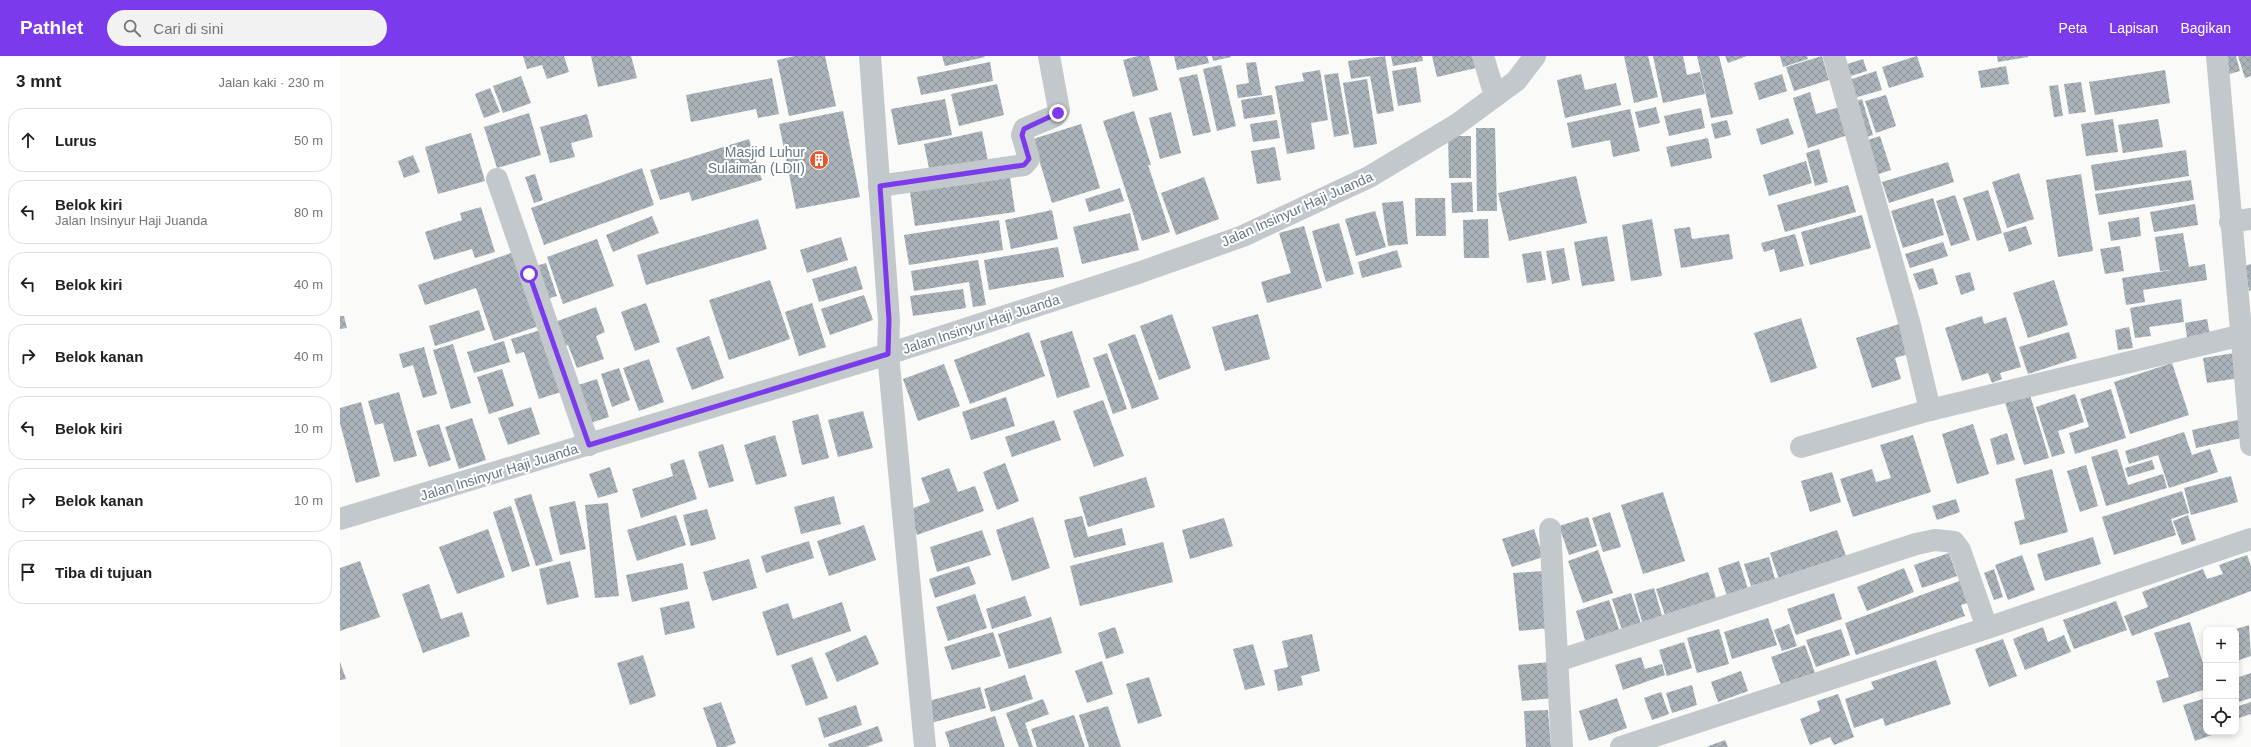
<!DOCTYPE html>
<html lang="id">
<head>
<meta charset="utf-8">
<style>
	body { margin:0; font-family:Helvetica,sans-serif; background:#f2f2f2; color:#202124 }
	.controls { position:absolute; right:12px; bottom:12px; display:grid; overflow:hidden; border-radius:8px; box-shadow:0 2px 6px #0003 }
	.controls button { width:36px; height:36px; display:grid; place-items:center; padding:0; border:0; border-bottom:1px solid #e0e0e0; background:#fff; color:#202124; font:20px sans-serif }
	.stop { position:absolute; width:12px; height:12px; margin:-9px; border:3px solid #7c3aed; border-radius:50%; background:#fff }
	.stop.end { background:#7c3aed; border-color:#fff; box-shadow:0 1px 4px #0008 }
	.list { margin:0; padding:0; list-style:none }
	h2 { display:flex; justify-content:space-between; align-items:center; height:52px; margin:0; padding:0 16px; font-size:17px }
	h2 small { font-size:13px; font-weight:400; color:#757577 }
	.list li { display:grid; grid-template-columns:26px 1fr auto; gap:12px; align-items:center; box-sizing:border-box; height:64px; margin:0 8px 8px; padding:0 8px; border:1px solid #e0e0e0; border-radius:16px }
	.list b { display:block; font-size:15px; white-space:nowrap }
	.list p { margin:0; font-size:13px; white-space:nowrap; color:#757577 }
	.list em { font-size:13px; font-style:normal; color:#757577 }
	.icon { flex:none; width:22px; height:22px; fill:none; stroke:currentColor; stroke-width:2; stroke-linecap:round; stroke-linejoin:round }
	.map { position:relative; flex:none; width:1911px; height:691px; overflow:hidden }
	header { display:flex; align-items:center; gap:24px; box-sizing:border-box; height:56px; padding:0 20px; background:#7c3aed; color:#fff }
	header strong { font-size:19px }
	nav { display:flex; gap:22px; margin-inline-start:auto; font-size:14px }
	.search { width:280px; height:36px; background:#f2f2f2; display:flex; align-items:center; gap:10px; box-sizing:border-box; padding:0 14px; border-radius:22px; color:#757577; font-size:15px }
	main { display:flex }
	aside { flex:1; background:#fff }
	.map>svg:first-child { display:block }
	.building { fill:url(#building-cross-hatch) }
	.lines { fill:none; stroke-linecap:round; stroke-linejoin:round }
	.minor { stroke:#c3c8cc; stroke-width:22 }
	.route { stroke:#7c3aed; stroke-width:5 }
	.labels { text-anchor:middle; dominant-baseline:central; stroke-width:4; stroke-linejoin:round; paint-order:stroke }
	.poi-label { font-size:14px; fill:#657683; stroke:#fff; text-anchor:end }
	.street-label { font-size:14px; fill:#657683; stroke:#fff }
</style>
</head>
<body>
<header>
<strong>Pathlet</strong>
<div class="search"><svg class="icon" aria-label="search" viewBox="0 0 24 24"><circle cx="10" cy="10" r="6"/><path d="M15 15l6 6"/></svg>Cari di sini</div>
<nav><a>Peta</a><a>Lapisan</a><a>Bagikan</a></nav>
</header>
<main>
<aside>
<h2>3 mnt<small>Jalan kaki · 230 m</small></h2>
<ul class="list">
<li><svg class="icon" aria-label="ahead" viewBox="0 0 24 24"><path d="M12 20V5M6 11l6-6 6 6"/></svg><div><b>Lurus</b></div><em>50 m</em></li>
<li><svg class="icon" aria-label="left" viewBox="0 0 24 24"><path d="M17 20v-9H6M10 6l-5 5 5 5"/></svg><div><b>Belok kiri</b><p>Jalan Insinyur Haji Juanda</p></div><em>80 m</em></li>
<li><svg class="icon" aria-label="left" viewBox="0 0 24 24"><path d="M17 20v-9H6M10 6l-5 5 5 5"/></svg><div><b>Belok kiri</b></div><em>40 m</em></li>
<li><svg class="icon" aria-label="right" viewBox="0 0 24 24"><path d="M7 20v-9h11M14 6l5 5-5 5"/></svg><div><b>Belok kanan</b></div><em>40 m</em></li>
<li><svg class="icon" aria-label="left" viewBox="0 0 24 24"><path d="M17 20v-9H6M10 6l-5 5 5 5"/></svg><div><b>Belok kiri</b></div><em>10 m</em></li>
<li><svg class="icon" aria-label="right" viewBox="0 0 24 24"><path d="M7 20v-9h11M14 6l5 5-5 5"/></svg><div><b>Belok kanan</b></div><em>10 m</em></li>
<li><svg class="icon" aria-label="arrive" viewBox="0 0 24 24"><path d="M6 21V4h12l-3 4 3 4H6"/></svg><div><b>Tiba di tujuan</b></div></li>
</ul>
</aside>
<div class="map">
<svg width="1911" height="691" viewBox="0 0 1911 691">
	<defs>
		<pattern id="building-cross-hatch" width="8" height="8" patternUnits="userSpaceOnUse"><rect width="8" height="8" fill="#aab3b9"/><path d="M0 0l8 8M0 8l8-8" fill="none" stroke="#8e969c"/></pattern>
	</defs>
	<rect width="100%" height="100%" fill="#fafaf8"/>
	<g class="building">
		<polygon points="183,0 224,0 229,16 207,23 202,9 187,13"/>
		<polygon points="251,0 291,0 297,22 258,31"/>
		<polygon points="455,0 485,0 496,50 449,60 437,4"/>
		<polygon points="602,0 644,0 645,1 605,10"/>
		<polygon points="798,0 809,0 818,34 793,41 783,4"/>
		<polygon points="834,0 867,0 869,7 837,14"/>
		<polygon points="872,0 891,0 891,1 873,5"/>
		<polygon points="1045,0 1054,55 1037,58 1030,20 1011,23 1008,5"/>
		<polygon points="1051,0 1082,0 1083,5 1053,10"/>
		<polygon points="1092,0 1133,0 1136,12 1097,21"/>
		<polygon points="1284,0 1308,0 1318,41 1294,47"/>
		<polygon points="1313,0 1343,0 1347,19 1360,16 1365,38 1323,47"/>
		<polygon points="1357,0 1379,0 1393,58 1371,62"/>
		<polygon points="1385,0 1407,0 1388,7"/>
		<polygon points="1440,0 1467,0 1468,3 1443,11"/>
		<polygon points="1482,0 1489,24 1454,35 1446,11"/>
		<polygon points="1577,0 1584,21 1549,32 1542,11"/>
		<polygon points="1657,0 1688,0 1688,1 1658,6"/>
		<polygon points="1888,0 1896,0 1900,15 1886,19 1881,2"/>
		<polygon points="1898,0 1911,0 1911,20 1905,22"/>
		<polygon points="1523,3 1527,15 1504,22 1501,10"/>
		<polygon points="650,6 653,25 581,39 577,21"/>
		<polygon points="916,6 922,39 898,42 896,29 909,27 906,7"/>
		<polygon points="881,9 896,70 877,75 863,13"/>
		<polygon points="1666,10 1669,28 1641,32 1638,15"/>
		<polygon points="1076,11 1081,46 1058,50 1052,15"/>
		<polygon points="980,14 988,64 971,67 975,93 947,98 935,30 964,25 962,17"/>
		<polygon points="1825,14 1830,47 1755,59 1749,26"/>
		<polygon points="1536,15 1542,34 1514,42 1509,24"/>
		<polygon points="998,17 1009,78 994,81 984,19"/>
		<polygon points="857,18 871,76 853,80 839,22"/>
		<polygon points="1241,18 1245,34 1276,27 1281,49 1225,62 1217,24"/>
		<polygon points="1442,18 1447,35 1419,44 1414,27"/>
		<polygon points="181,20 191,47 163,57 153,30"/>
		<polygon points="432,22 439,58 418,62 416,53 351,66 346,39"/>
		<polygon points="1027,23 1037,88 1014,92 1003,27"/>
		<polygon points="1741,26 1746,56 1729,58 1724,28"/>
		<polygon points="657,28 664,59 619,70 611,38"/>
		<polygon points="1718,29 1723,60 1714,61 1709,30"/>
		<polygon points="150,32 160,56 144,62 135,38"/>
		<polygon points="1470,36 1476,58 1499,51 1508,79 1468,92 1453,42"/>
		<polygon points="932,39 935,58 904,63 901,44"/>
		<polygon points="1546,39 1556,70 1536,77 1525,45"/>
		<polygon points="605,43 612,79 558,89 551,53"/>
		<polygon points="1522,43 1533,79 1520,83 1509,48"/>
		<polygon points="1316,51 1320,67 1299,72 1295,56"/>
		<polygon points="1361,52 1365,72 1329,80 1324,60"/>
		<polygon points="1290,53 1300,95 1273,101 1270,84 1232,92 1227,67"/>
		<polygon points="503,55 520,141 456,153 439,68"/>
		<polygon points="794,55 811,109 808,109 830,176 802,185 763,65"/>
		<polygon points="831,56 841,97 820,103 809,62"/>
		<polygon points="189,57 201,99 157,112 144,71"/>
		<polygon points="247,58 253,81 231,87 235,101 210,107 200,71"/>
		<polygon points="1448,62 1454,78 1421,89 1416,73"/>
		<polygon points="1773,63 1778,96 1746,100 1741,68"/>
		<polygon points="1818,63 1823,91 1783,97 1778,69"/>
		<polygon points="937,64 940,82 913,86 910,68"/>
		<polygon points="1387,64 1391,79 1375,83 1371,68"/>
		<polygon points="741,68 760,132 712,147 693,83"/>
		<polygon points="1136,72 1155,72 1157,155 1137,155"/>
		<polygon points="642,75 648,105 590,117 584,88"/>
		<polygon points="131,77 145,125 98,138 85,91"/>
		<polygon points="1108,80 1131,80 1131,122 1109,122"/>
		<polygon points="1540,80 1551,114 1536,119 1525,85"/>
		<polygon points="1368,82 1372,102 1331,111 1326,91"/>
		<polygon points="409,83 422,124 352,145 349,136 320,144 310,114"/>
		<polygon points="935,91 941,124 917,128 911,95"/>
		<polygon points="1479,93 1488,126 1475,130 1466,97"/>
		<polygon points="1846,94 1849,120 1755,135 1751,109"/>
		<polygon points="73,99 80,116 64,122 58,105"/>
		<polygon points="1466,105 1472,127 1429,140 1423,119"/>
		<polygon points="1608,106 1614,126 1549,147 1542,126"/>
		<polygon points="302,112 314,149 204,189 191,152"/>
		<polygon points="1679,117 1694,163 1667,172 1652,126"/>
		<polygon points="195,118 203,144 194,147 185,121"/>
		<polygon points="1741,118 1753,195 1718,201 1706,124"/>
		<polygon points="1236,120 1247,167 1169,185 1158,137"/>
		<polygon points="670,121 675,156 575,170 570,136"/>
		<polygon points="864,121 879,163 836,179 821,137"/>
		<polygon points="1851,124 1854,144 1759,159 1755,138"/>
		<polygon points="1132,126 1133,156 1112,157 1111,127"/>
		<polygon points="1508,129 1516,156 1445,176 1437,149"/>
		<polygon points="780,132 784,145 749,156 745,143"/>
		<polygon points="1648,134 1662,177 1637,185 1623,142"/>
		<polygon points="1615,139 1630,184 1611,190 1596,145"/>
		<polygon points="1075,142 1105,142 1106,180 1076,180"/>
		<polygon points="1593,142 1604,179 1563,192 1551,155"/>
		<polygon points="1063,145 1068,188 1048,190 1042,147"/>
		<polygon points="1855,148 1858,169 1814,176 1810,156"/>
		<polygon points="141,151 155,196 135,202 132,193 94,204 85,176 122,164 120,157"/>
		<polygon points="712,154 718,183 671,193 665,164"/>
		<polygon points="1035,155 1046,191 1016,200 1005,163"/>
		<polygon points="790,157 799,194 742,208 733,171"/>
		<polygon points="1522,159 1531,192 1470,209 1461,176"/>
		<polygon points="312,160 319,177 273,196 266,179"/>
		<polygon points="1799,161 1801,180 1771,185 1768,166"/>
		<polygon points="418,163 427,193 306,229 297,199"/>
		<polygon points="1148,163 1149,202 1124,202 1123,164"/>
		<polygon points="1312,163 1322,220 1291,225 1282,169"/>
		<polygon points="659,164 663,194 569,209 564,179"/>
		<polygon points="999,167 1014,218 986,226 972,175"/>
		<polygon points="964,170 982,232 927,247 921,226 951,217 939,177"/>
		<polygon points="1686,170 1692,188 1669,196 1663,177"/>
		<polygon points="1350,171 1352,183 1389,178 1393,203 1341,212 1334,173"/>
		<polygon points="1843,177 1849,211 1865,208 1867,224 1803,234 1805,246 1786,249 1782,222 1832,214 1820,215 1815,181"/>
		<polygon points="1455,178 1464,210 1440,216 1434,193 1424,196 1421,187"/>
		<polygon points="1267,180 1275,225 1242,230 1234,186"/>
		<polygon points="501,181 508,204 467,217 460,194"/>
		<polygon points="257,183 274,230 223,248 207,201"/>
		<polygon points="1603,186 1608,200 1570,212 1565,198"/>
		<polygon points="1780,190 1784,215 1765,218 1760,193"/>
		<polygon points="718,191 724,221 649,234 644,204"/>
		<polygon points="1224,192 1230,224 1212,228 1206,195"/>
		<polygon points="1057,194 1062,211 1022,222 1018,206"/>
		<polygon points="177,195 202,269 154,285 136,232 85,249 78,229"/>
		<polygon points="1201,195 1206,224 1187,227 1182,198"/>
		<polygon points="638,204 646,249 633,251 629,226 574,235 571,215"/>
		<polygon points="206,207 217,240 204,244 192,211"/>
		<polygon points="1911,208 1911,234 1909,235 1904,210"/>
		<polygon points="516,210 523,233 479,246 472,223"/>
		<polygon points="1593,212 1598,228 1579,234 1573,218"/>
		<polygon points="1630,216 1635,234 1621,239 1615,220"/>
		<polygon points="430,224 450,283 389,304 369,244"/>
		<polygon points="1714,224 1728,269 1688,282 1673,237"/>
		<polygon points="623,233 626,252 573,260 570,240"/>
		<polygon points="524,239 533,264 490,279 481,253"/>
		<polygon points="1841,243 1844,266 1809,271 1811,280 1795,282 1790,252"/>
		<polygon points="306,247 320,286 295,295 281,256"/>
		<polygon points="472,247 486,291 459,300 445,256"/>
		<polygon points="256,251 265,276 256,280 264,303 237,312 228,289 220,292 212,267"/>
		<polygon points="139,254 145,274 95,290 89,270"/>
		<polygon points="832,258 851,312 819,324 800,270"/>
		<polygon points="918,258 930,303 885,315 872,271"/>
		<polygon points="0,260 4,260 7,272 0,273"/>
		<polygon points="1642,260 1644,268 1666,261 1681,311 1660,317 1662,323 1652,327 1648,317 1622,325 1605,272"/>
		<polygon points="1461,262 1477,312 1431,327 1414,277"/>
		<polygon points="1867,263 1871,284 1848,288 1845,267"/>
		<polygon points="1562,267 1572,297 1555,302 1561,323 1532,332 1516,282"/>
		<polygon points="1789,271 1793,292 1778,294 1775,274"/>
		<polygon points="204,273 224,335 199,343 184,296 176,298 171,283"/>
		<polygon points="732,275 750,331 717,342 700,285"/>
		<polygon points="689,276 705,320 630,348 614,304"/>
		<polygon points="1729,276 1737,302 1688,318 1679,291"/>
		<polygon points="795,278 819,343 792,353 768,288"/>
		<polygon points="369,280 384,322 352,334 336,292"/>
		<polygon points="164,285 170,306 134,317 127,296"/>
		<polygon points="113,288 131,347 111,353 93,294"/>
		<polygon points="84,291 97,338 83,342 73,309 63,312 59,298"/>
		<polygon points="767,297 787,353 773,358 753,302"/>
		<polygon points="1894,297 1899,322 1867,327 1863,302"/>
		<polygon points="309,303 324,346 299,355 283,312"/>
		<polygon points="1832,307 1849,359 1790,378 1774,326"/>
		<polygon points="604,308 620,350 578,365 563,323"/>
		<polygon points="279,312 290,344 272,351 261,318"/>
		<polygon points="162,313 174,350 149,358 137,321"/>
		<polygon points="257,323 269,361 247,368 235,330"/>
		<polygon points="1771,333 1786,382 1735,398 1729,377 1749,371 1740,343"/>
		<polygon points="59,336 77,400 54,406 43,367 35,369 28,345"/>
		<polygon points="1735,338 1744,366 1718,375 1725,397 1712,401 1696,351"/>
		<polygon points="1690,339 1709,402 1684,409 1665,346"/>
		<polygon points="666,341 675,370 631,384 622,356"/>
		<polygon points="763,344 784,400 754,411 733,355"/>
		<polygon points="21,346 40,420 16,427 0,367 0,352"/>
		<polygon points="191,351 200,378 168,389 158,362"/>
		<polygon points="523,355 533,392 498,401 488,364"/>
		<polygon points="478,358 489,402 462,409 452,365"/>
		<polygon points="132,362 146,404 119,413 105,371"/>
		<polygon points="1902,363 1906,381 1856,392 1852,374"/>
		<polygon points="714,364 721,384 672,401 665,381"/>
		<polygon points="99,368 111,404 89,411 76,375"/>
		<polygon points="1633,368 1649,418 1617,428 1602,378"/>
		<polygon points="1844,376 1852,399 1870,393 1878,416 1829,432 1818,399 1789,408 1785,395"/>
		<polygon points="1667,377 1675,404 1657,409 1650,383"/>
		<polygon points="435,379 447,420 416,429 404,389"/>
		<polygon points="1573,379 1591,436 1513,461 1500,423 1532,413 1536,426 1551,422 1540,389"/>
		<polygon points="383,388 394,425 369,432 358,396"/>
		<polygon points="1777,393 1788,429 1823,418 1827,432 1766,450 1751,401"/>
		<polygon points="344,403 357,443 301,462 292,433 333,420 330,408"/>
		<polygon points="1812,404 1815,413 1788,421 1785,412"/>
		<polygon points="665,407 679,445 657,454 643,416"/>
		<polygon points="1746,409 1758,450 1740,456 1727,415"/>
		<polygon points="270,411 278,436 258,442 249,418"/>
		<polygon points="609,412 618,436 635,430 644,455 577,479 568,454 590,446 581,422"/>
		<polygon points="1712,413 1728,476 1680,489 1674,466 1685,463 1675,423"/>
		<polygon points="1492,416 1501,446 1470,456 1461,425"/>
		<polygon points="1891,420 1898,446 1851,459 1844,432"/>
		<polygon points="806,421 815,451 748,471 739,441"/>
		<polygon points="1842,435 1849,457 1831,463 1836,479 1774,499 1762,461"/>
		<polygon points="1323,436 1345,505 1303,518 1281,449"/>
		<polygon points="191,438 213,505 196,510 174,443"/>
		<polygon points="494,440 501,468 461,478 454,451"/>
		<polygon points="1616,443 1620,456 1597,464 1592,450"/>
		<polygon points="235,445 246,493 220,499 209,451"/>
		<polygon points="268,447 279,540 255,542 245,449"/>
		<polygon points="171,450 190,510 172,516 153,456"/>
		<polygon points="367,453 376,483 351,490 343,459"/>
		<polygon points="1270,456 1281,491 1263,496 1252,462"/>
		<polygon points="336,459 346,489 297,505 287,474"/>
		<polygon points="1848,459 1856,484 1842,489 1833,465"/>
		<polygon points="742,460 748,481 782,472 786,489 734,502 724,464"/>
		<polygon points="693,461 710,512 672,525 656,474"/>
		<polygon points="1248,461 1257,490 1229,499 1219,470"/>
		<polygon points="884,462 893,490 850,503 842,474"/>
		<polygon points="524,469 536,504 489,520 477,485"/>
		<polygon points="148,473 165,521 117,538 99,491"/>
		<polygon points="1194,473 1203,501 1172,511 1162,483"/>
		<polygon points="642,474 651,499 597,516 590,491"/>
		<polygon points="1497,474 1506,500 1439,523 1430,497"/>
		<polygon points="1753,481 1761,508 1705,525 1697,498"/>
		<polygon points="469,485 474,502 426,517 421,500"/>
		<polygon points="823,486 833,526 740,550 730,510"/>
		<polygon points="1258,494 1273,537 1243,547 1228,505"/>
		<polygon points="1609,497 1617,520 1582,532 1574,509"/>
		<polygon points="1682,499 1695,534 1668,544 1655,509"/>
		<polygon points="1907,499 1911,510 1911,535 1792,580 1784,560 1808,551 1802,536 1863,513 1867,523 1883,518 1879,509"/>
		<polygon points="1429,501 1435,523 1411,530 1404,508"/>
		<polygon points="409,503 417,532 372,545 363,516"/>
		<polygon points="20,505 40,561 0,575 0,512"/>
		<polygon points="230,505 239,541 207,549 199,513"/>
		<polygon points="1399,505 1408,533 1387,540 1378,512"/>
		<polygon points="343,507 348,533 292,546 286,519"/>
		<polygon points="629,510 636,528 595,542 589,523"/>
		<polygon points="1564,512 1574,536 1527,555 1517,531"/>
		<polygon points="1654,513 1663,541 1654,544 1644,517"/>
		<polygon points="1203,515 1209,572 1179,575 1173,517"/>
		<polygon points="1368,516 1376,542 1325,559 1316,533"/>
		<polygon points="1625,523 1634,545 1621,549 1625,560 1516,599 1505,567"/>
		<polygon points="89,528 101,563 122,556 130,580 83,597 62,538"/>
		<polygon points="1314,532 1323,563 1303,569 1294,538"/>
		<polygon points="1291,537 1302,571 1283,577 1272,543"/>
		<polygon points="1494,537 1502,563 1456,579 1447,553"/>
		<polygon points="635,538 647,572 608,585 596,551"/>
		<polygon points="685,540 692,560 652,573 646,553"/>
		<polygon points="1269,544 1280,576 1246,587 1236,555"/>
		<polygon points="349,545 355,572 325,579 320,552"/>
		<polygon points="1776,545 1787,574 1734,593 1723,564"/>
		<polygon points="502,546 511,575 437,600 422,556 448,547 453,563"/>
		<polygon points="711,561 722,597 669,613 658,578"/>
		<polygon points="1428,562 1437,589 1392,603 1384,576"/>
		<polygon points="1850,566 1866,617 1866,633 1823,647 1816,625 1829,621 1814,577"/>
		<polygon points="1449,568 1457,590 1442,595 1434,574"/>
		<polygon points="1909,569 1911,600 1896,605 1896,573"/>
		<polygon points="775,571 784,597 766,603 758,577"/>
		<polygon points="1703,571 1708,586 1724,579 1731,596 1685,614 1673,583"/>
		<polygon points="1379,573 1389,608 1357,617 1347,582"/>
		<polygon points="1501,573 1510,599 1476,611 1466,584"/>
		<polygon points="653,576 661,600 612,614 604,591"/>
		<polygon points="972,578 980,615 961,620 963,629 938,635 934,614 948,611 942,585"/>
		<polygon points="526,579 539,608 497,626 485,597"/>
		<polygon points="1663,583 1677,620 1649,631 1635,593"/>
		<polygon points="1344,586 1352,612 1327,620 1319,594"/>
		<polygon points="913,588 925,629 905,634 893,593"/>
		<polygon points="1465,589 1475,617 1441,629 1431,601"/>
		<polygon points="303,599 316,640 290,649 277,607"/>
		<polygon points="472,601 488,642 466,650 451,609"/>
		<polygon points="1301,601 1305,613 1322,608 1325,619 1283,634 1275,609"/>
		<polygon points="1596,604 1611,648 1545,670 1543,662 1514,672 1505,643 1534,633 1531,626"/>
		<polygon points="762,605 773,638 747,647 735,615"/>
		<polygon points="0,606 6,623 0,624"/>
		<polygon points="1209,606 1213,642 1182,645 1178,609"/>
		<polygon points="1401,615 1408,635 1378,646 1371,626"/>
		<polygon points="1911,617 1911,642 1896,647 1896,622"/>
		<polygon points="685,619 693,643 651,656 644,633"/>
		<polygon points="809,621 822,660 798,668 786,628"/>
		<polygon points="1352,629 1357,649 1332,657 1326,637"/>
		<polygon points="640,631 646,652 591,667 585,646"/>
		<polygon points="1321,636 1329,658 1312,664 1304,642"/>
		<polygon points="1498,638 1514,681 1494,689 1490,681 1470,689 1460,663 1480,655 1477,645"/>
		<polygon points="1277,642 1287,672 1249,685 1239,655"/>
		<polygon points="1866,642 1866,676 1880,676 1855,685 1843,649"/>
		<polygon points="703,643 709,658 685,667 693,691 679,691 666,657"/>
		<polygon points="381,646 396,687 385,691 377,691 363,652"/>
		<polygon points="1911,646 1911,658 1896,663 1896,651"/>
		<polygon points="516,649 522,669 484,682 478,662"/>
		<polygon points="768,650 781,691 749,691 739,659"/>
		<polygon points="1208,654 1211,691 1186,691 1184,655"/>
		<polygon points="734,659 745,691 697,691 691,673"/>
		<polygon points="655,660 665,691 610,691 605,676"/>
		<polygon points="538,670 543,685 526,691 490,691 488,688"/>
		<polygon points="1385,684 1388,691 1366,691"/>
	</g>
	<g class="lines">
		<g class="minor">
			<polyline points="530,0 549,264 548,298 585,691"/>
			<polyline points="1143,0 1155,40"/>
			<polyline points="1494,0 1570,269 1590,354"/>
			<polyline points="1877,0 1911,389"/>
			<polyline points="157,123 249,389"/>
			<polyline points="539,130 684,109 689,103 682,79 684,73 715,60 719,54 709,0"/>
			<polyline points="1890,166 1911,163"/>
			<polyline points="1461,391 1590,354 1911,277"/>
			<polyline points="0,463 548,298 801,216 903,180 1029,121 1116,69 1176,25 1195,0"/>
			<polyline points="1210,473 1222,691"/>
			<polyline points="1217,605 1576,488 1595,484 1614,486 1620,494 1647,572"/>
			<polyline points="1281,691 1647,572 1911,483"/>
		</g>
	</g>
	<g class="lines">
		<polyline class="route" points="189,218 249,389 548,298 549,264 540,130 684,109 689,103 682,79 684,73 690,70 718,57"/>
	</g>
	<defs>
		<g id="building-disc" transform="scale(1)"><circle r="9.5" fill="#e4572e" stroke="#fff"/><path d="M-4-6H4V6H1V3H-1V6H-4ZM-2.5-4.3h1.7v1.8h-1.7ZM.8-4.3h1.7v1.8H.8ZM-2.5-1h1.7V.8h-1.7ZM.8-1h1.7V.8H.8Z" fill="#fff"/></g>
	</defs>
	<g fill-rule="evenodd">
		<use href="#building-disc" x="479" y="104"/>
	</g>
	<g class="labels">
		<g class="poi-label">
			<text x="465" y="96">Masjid Luhur<tspan x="465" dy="16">Sulaiman (LDII)</tspan></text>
		</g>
		<g class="street-label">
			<text transform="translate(957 153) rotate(-24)">Jalan Insinyur Haji Juanda</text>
			<text transform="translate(641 268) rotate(-18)">Jalan Insinyur Haji Juanda</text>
			<text transform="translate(159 416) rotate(-17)">Jalan Insinyur Haji Juanda</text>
		</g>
	</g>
</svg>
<div class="controls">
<button>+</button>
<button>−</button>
<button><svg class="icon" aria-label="locate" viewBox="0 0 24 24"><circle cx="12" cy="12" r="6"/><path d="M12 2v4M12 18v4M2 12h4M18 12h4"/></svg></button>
</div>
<div class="stop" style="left:189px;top:218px"></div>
<div class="stop end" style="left:718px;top:57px"></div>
</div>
</main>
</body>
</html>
